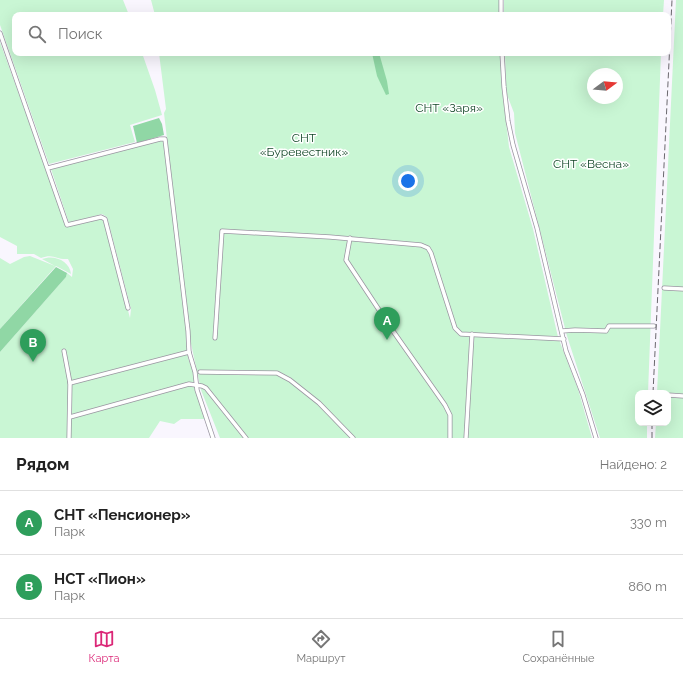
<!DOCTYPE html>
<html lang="ru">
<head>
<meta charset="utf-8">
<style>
	body { margin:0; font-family:Raleway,sans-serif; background:#f2f2f2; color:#222 }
	.controls { position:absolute; right:12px; bottom:12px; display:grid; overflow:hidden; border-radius:8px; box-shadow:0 4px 16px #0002 }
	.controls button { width:36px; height:36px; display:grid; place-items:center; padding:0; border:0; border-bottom:1px solid #e0e0e0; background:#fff; color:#222; font:20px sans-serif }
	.compass { position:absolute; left:587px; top:68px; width:36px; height:36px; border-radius:50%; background:#fff; box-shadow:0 4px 16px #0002; rotate:74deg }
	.you { position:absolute; left:408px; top:181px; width:14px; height:14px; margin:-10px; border:3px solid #fff; border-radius:50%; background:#1a73e8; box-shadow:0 0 0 6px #1a73e833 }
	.badge { display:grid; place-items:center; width:26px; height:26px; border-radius:50%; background:#db2777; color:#fff; font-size:13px; font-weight:700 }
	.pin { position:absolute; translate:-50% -33px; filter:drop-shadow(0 1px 2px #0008) }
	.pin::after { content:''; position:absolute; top:21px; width:14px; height:12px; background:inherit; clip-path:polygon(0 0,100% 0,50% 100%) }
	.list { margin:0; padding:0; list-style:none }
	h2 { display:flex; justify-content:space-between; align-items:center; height:52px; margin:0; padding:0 16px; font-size:17px }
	h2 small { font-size:13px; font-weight:400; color:#767676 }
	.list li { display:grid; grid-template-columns:26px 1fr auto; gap:12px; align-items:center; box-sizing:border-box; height:64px; padding:0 16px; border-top:1px solid #e0e0e0 }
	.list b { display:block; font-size:15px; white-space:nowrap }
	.list p { margin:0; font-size:13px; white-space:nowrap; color:#767676 }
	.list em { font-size:13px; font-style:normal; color:#767676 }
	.icon { flex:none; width:22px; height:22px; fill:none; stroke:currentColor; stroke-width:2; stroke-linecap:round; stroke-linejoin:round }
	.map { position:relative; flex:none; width:683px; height:438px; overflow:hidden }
	.search { position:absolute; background:#fff; box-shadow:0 4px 16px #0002; left:12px; right:12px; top:12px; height:44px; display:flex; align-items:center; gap:10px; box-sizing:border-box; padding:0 14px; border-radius:8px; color:#767676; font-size:15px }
	.sheet { height:180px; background:#fff }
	nav { display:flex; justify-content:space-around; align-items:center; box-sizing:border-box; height:56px; border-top:1px solid #e0e0e0; background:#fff; font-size:11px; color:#767676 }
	nav a { display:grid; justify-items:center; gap:2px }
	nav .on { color:#db2777 }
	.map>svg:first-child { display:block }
	.green { fill:#c9f6d4; fill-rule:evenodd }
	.forest { fill:#90d7a5 }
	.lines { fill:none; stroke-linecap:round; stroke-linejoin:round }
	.street-casing { stroke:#9a96a1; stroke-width:5 }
	.street { stroke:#fff; stroke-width:3.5 }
	.rail { stroke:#6b686e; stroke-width:1; stroke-dasharray:6 3; stroke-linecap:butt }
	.labels { text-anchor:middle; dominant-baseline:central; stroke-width:3; stroke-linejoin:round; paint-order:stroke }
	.park-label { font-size:12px; fill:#124727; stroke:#fff }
</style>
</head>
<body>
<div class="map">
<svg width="683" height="438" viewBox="0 0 683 438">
	<rect width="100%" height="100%" fill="#f9f6fe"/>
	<g class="green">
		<polygon points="0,0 123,0 129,15 15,15 15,53 142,53 155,90 162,115 130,125 135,142 49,164 0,25"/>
		<polygon points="151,0 499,0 499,15 155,15"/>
		<polygon points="504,0 664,0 663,15 504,15"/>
		<polygon points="676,0 683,0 683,438 655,438 656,423 668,423 668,393 657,393"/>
		<path d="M0 42 67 227 100 218 104 221 130 318 131 309 107 217 102 214 69 223 51 169 163 140 165 142 187 331 188 358 196 380V389L205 419H181L174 424 160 421 149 438H0V352L66 277 67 273 72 277 73 269 68 259C56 260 54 253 41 258L34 254H17V246L0 237Z"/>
		<polygon points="159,53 500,53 502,87 509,147 533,229 558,337 578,389 592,438 220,438 201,390 190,339 164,113 166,109"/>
		<path d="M505 53H661L648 393H638V423H647V438H600L567 336 515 133 514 113 506 92ZM593 74H617V98H593Z"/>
		<path d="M30 256 55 266 42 259C54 254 70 261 71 274L56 266 0 329V258L10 264 24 257Z"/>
	</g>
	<g class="forest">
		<polygon points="372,53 379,53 387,81 389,94 386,95 377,76"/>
		<polygon points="159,118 162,124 164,135 137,143 133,126"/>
		<polygon points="56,267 67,273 66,277 0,352 0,329"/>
	</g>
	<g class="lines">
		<g class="street-casing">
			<g id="street">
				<polyline points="501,0 501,15"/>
				<polyline points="0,33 67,225 101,217 105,219 128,308"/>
				<polyline points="502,53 504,87 508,121 513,145 537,228 566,351 583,395 596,438"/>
				<polyline points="48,168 160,139 165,139 188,331 189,352 195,372 197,390 213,438"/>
				<polyline points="350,238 346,260 393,331 445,405 450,415 450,438"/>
				<polyline points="664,288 683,289"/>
				<polyline points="562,331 575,330 606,331 609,326 654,326"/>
				<polyline points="215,338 222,231 330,237 421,245 428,248 431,253 455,328 461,334 564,339"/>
				<polyline points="64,351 70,383 69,438"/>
				<polyline points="200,372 277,373 290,380 319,403 353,438"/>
				<polyline points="70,383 189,352"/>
				<polyline points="668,395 683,396"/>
				<polyline points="70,417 189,384 202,386 206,388 246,438"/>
				<polyline points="466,438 472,334"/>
			</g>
		</g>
		<use href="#street" class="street"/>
		<g class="rail">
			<polyline points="653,393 672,0"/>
			<polyline points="652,438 652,423"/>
		</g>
	</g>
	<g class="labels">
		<g class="park-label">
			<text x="449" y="108">СНТ «Заря»</text>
			<text x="304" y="138">СНТ<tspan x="304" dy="14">«Буревестник»</tspan></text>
			<text x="591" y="164">СНТ «Весна»</text>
		</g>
	</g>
</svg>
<div class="controls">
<button><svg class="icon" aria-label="layers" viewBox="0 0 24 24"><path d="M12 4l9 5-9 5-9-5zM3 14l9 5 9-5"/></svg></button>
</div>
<svg class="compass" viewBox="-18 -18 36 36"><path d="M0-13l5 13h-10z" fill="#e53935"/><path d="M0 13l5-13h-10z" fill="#767676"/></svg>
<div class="you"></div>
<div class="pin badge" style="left:387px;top:340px;background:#2e9e5b">A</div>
<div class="pin badge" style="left:33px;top:362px;background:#2e9e5b">B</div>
<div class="search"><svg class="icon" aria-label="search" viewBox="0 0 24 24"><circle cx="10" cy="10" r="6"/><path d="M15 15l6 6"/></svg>Поиск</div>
</div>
<section class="sheet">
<h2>Рядом<small>Найдено: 2</small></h2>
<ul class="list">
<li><span class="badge" style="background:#2e9e5b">A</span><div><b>СНТ «Пенсионер»</b><p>Парк</p></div><em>330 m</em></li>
<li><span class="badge" style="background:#2e9e5b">B</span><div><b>НСТ «Пион»</b><p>Парк</p></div><em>860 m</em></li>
</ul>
</section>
<nav>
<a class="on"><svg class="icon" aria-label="map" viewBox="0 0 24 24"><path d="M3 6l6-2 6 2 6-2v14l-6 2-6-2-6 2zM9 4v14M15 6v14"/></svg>Карта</a>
<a><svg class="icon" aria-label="directions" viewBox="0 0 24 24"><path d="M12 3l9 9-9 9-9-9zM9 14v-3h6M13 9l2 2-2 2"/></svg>Маршрут</a>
<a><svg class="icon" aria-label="saved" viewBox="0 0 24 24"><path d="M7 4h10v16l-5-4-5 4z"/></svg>Сохранённые</a>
</nav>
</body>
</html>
